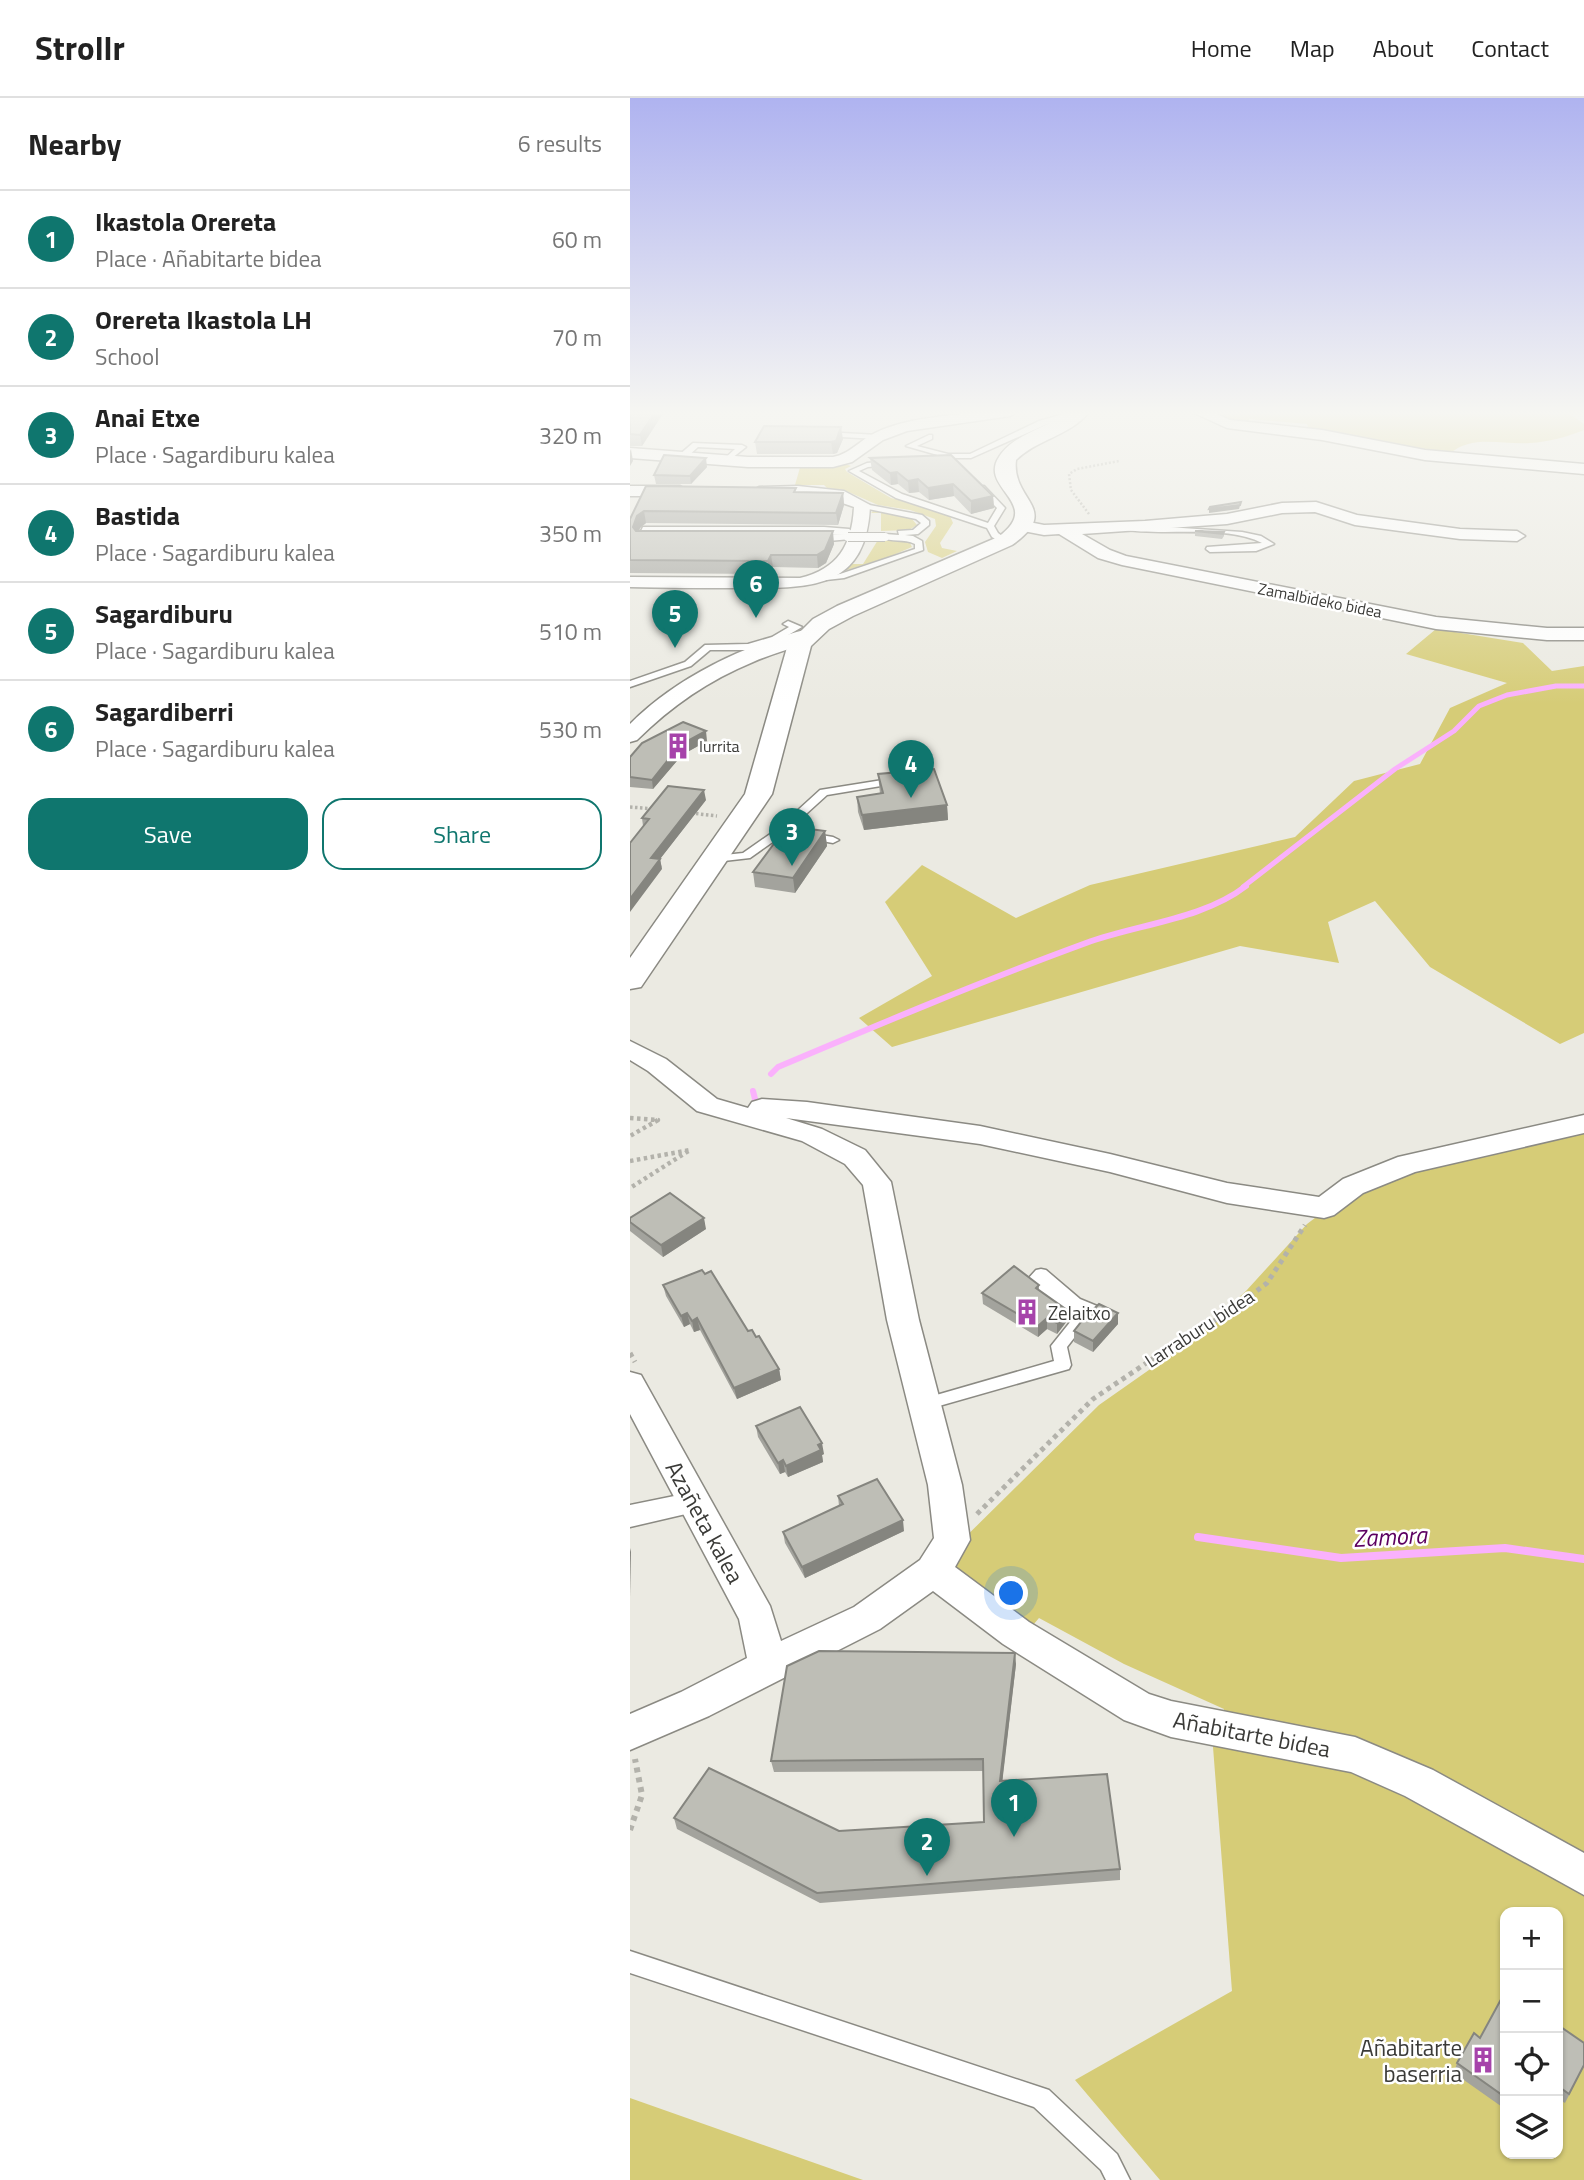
<!DOCTYPE html>
<html lang="en">
<head>
<meta charset="utf-8">
<style>
	body { margin:0; font-family:"Titillium Web",sans-serif; background:#f2f2f2; color:#222 }
	.controls { position:absolute; right:21px; bottom:21px; display:grid; overflow:hidden; border-radius:14px; box-shadow:0 2px 5px #0004 }
	.controls button { width:63px; height:63px; display:grid; place-items:center; padding:0; border:0; border-bottom:2px solid #e0e0e0; background:#fff; color:#222; font:35px sans-serif }
	.you { position:absolute; left:382px; top:1496px; width:24px; height:24px; margin:-18px; border:5px solid #fff; border-radius:50%; background:#1a73e8; box-shadow:0 0 0 10px #1a73e833 }
	.badge { display:grid; place-items:center; width:46px; height:46px; border-radius:50%; background:#0f766e; color:#fff; font-size:23px; font-weight:700 }
	.pin { position:absolute; translate:-50% -58px; filter:drop-shadow(0 2px 4px #0008) }
	.pin::after { content:''; position:absolute; top:37px; width:24px; height:21px; background:inherit; clip-path:polygon(0 0,100% 0,50% 100%) }
	.list { margin:0; padding:0; list-style:none }
	h2 { display:flex; justify-content:space-between; align-items:center; height:91px; margin:0; padding:0 28px; font-size:30px }
	h2 small { font-size:23px; font-weight:400; color:#767676 }
	.list li { display:grid; grid-template-columns:46px 1fr auto; gap:21px; align-items:center; box-sizing:border-box; height:98px; padding:0 28px; border-top:2px solid #e0e0e0 }
	.list b { display:block; font-size:26px; white-space:nowrap }
	.list p { margin:0; font-size:23px; white-space:nowrap; color:#767676 }
	.list em { font-size:23px; font-style:normal; color:#767676 }
	.actions { display:flex; gap:14px; padding:21px 28px }
	.actions a { flex:1; padding:16px 0; border:2px solid #0f766e; border-radius:21px; text-align:center; font-size:24px; color:#0f766e }
	.actions .main { background:#0f766e; color:#fff }
	.icon { flex:none; width:38px; height:38px; fill:none; stroke:currentColor; stroke-width:2; stroke-linecap:round; stroke-linejoin:round }
	.map { position:relative; flex:none; width:954px; height:2082px; overflow:hidden }
	header { display:flex; align-items:center; gap:42px; box-sizing:border-box; height:98px; padding:0 35px; background:#fff; border-bottom:2px solid #e0e0e0 }
	header strong { font-size:33px }
	nav { display:flex; gap:38px; margin-inline-start:auto; font-size:24px }
	main { display:flex }
	aside { flex:1; background:#fff }
	.map>svg:first-child { display:block }
	.green { fill:#d6cc77; fill-rule:evenodd }
	.lines { fill:none; stroke-linecap:round; stroke-linejoin:round }
	.stream-far2 { stroke:#fab1fc; stroke-width:5 }
	.stream-far1 { stroke:#fab1fc; stroke-width:6 }
	.stream { stroke:#fab1fc; stroke-width:8 }
	.service-casing { stroke:#8b8a83; stroke-width:3 }
	.pedestrian-casing { stroke:#8b8a83; stroke-width:3 }
	.minor-casing { stroke:#8b8a83; stroke-width:3 }
	.tertiary-casing { stroke:#8b8a83; stroke-width:3 }
	.path-far4 { stroke:#b3b2ab; stroke-width:2.5; stroke-dasharray:2 2; stroke-linecap:butt }
	.path-far3 { stroke:#b3b2ab; stroke-width:3.5; stroke-dasharray:2.5 2.5; stroke-linecap:butt }
	.path-far2 { stroke:#b3b2ab; stroke-width:4.5; stroke-dasharray:3.5 3.5; stroke-linecap:butt }
	.path-far1 { stroke:#b3b2ab; stroke-width:5; stroke-dasharray:4.5 4.5; stroke-linecap:butt }
	.path { stroke:#b3b2ab; stroke-width:6; stroke-dasharray:5 5; stroke-linecap:butt }
	.service { fill:#fff; fill-rule:evenodd }
	.pedestrian { fill:#fff; fill-rule:evenodd }
	.minor { fill:#fff; fill-rule:evenodd }
	.tertiary { fill:#fff; fill-rule:evenodd }
	.service-bridge-casing { stroke:#8b8a83; stroke-width:10; stroke-linecap:butt }
	.service-bridge { stroke:#fff; stroke-width:8 }
	.wall { fill:#a3a39d }
	.shaded-wall { fill:#85857f }
	.building { fill:#bebeb6; stroke:#85857f; stroke-width:2 }
	.labels { text-anchor:middle; dominant-baseline:central; stroke-width:5; stroke-linejoin:round; paint-order:stroke }
	.far-street-label { font-size:16px; fill:#3b3b38; stroke:#fff }
	.far-poi-label { font-size:16px; fill:#3b3b38; stroke:#fff; text-anchor:start }
	.poi-label { font-size:19px; fill:#3b3b38; stroke:#fff; text-anchor:start }
	.street-label { font-size:19px; fill:#3b3b38; stroke:#fff }
	.near-street-label { font-size:23px; fill:#3b3b38; stroke:#fff }
	.near-poi-label { font-size:23px; fill:#3b3b38; stroke:#fff; text-anchor:end }
	.near-water-label { font-size:24px; font-style:italic; fill:#5c0060; stroke:#fff }
</style>
</head>
<body>
<header>
<strong>Strollr</strong>
<nav><a>Home</a><a>Map</a><a>About</a><a>Contact</a></nav>
</header>
<main>
<aside>
<h2>Nearby<small>6 results</small></h2>
<ul class="list">
<li><span class="badge">1</span><div><b>Ikastola Orereta</b><p>Place · Añabitarte bidea</p></div><em>60 m</em></li>
<li><span class="badge">2</span><div><b>Orereta Ikastola LH</b><p>School</p></div><em>70 m</em></li>
<li><span class="badge">3</span><div><b>Anai Etxe</b><p>Place · Sagardiburu kalea</p></div><em>320 m</em></li>
<li><span class="badge">4</span><div><b>Bastida</b><p>Place · Sagardiburu kalea</p></div><em>350 m</em></li>
<li><span class="badge">5</span><div><b>Sagardiburu</b><p>Place · Sagardiburu kalea</p></div><em>510 m</em></li>
<li><span class="badge">6</span><div><b>Sagardiberri</b><p>Place · Sagardiburu kalea</p></div><em>530 m</em></li>
</ul>
<div class="actions"><a class="main">Save</a><a>Share</a></div>
</aside>
<div class="map">
<svg width="954" height="2082" viewBox="0 0 954 2082">
	<rect width="100%" height="100%" fill="#ebeae2"/>
	<g class="green">
		<path d="M577 314H937L954 326V332C937 339 918 344 900 345 872 347 841 336 820 356L800 355 679 332 677 326 619 321V327Z"/>
		<polygon points="212,365 221,368 215,371 217,374 261,400 294,408 320,418 323,425 310,445 312,450 327,453 312,460 298,454 295,444 306,428 305,421 280,412 248,407 214,392 198,391 194,387 165,387 171,366"/>
		<polygon points="243,413 282,421 287,427 279,432 251,433 251,415 241,415"/>
		<polygon points="248,442 279,443 282,449 261,458 214,473 222,466 233,466"/>
		<polygon points="806,531 893,545 922,573 954,568 954,935 930,946 800,869 745,803 698,824 709,865 610,848 262,949 229,920 302,878 255,804 292,767 386,820 460,787 665,739 724,683 790,666 820,610 877,585 776,556"/>
		<path d="M954 1019V2082H530L445 1982 602 1893 583 1649 594 1611 494 1566 409 1520 392 1540 305 1469 469 1307 556 1246 616 1193 677 1126 747 1073ZM875 1814H928V2056H875Z"/>
		<polygon points="0,2000 233,2082 0,2082"/>
	</g>
	<g class="lines">
		<polyline class="stream-far2" points="613,789 765,671 824,633 849,608 877,597 926,588 954,588"/>
		<g class="stream-far1">
			<path d="M141 976 148 969C250 926 352 883 456 845 507 826 572 822 616 788"/>
			<polyline points="123,993 127,1009"/>
		</g>
		<polyline class="stream" points="568,1439 711,1460 875,1450 954,1461"/>
		<g class="service-casing">
			<g id="service">
				<polygon points="441,314 451,315 415,327 341,360 318,360 276,348 299,337 302,337 302,341 287,348 318,356 340,356 409,323"/>
				<polygon points="195,334 248,337 252,339 248,341 192,338 192,334"/>
				<polygon points="63,345 112,347 116,349 97,364 93,362 105,351 68,349 55,361 49,361 49,357"/>
				<polygon points="261,363 261,367 238,369 229,373 272,396 358,425 367,410 347,390 354,388 375,410 364,428 368,435 379,443 372,445 362,439 357,430 266,400 219,373 237,365"/>
				<path d="M229 405 292 417 299 423V427L288 436 275 437 283 438 292 443 293 452 214 480 187 483V479L210 476 285 451V446C274 440 261 445 251 439L255 436 269 437 268 433 283 432 291 425 286 421 229 409Z"/>
				<path d="M492 426 612 434 631 438 644 446 626 453 580 454 576 451 577 449 632 445C595 426 532 439 489 431L488 429Z"/>
				<polygon points="13,429 194,429 219,431 223,434 219,437 19,434 16,438 23,439 23,443 8,443 7,441"/>
				<polygon points="218,436 222,439 221,441 187,444 183,441 187,438"/>
				<polygon points="158,523 172,529 148,543 126,550 130,553 128,555 122,555 117,552 80,552 61,568 0,589 0,583 55,564 75,547 118,546 142,539 159,529 153,526"/>
				<polygon points="265,680 269,681 269,685 197,697 154,736 120,760 85,764 79,761 85,758 113,755 146,732 190,692"/>
				<polygon points="179,735 203,739 209,742 203,745 175,740 175,736"/>
				<polygon points="411,1171 416,1172 450,1201 467,1208 469,1212 467,1216 461,1218 451,1214 458,1222 437,1249 441,1267 439,1271 295,1312 289,1310 287,1306 289,1302 424,1263 421,1248 441,1223 396,1183 406,1172"/>
				<polygon points="0,1853 419,1992 487,2056 500,2082 476,2082 471,2072 404,2009 0,1875"/>
			</g>
		</g>
		<g class="pedestrian-casing">
			<polygon id="pedestrian" points="64,1394 73,1398 77,1405 73,1412 0,1429 0,1407"/>
		</g>
		<g class="minor-casing">
			<g id="minor">
				<path d="M346 314H387L380 318 277 333 253 342 222 364 203 369H118L0 360V350L118 359H203C220 356 230 342 245 335 276 320 312 319 346 314Z"/>
				<polygon points="562,314 582,314 600,322 692,332 795,352 954,366 954,376 795,362 692,342 597,330"/>
				<polygon points="0,388 50,388 58,393 50,398 0,398"/>
				<path d="M168 388 214 393 240 407C237 494 177 490 108 490 72 490 36 490 0 489V479L170 480C208 471 222 447 224 409L195 399H129L121 394 129 389Z"/>
				<polygon points="686,404 727,417 830,431 887,433 895,438 887,443 830,441 725,427 685,414 652,415 597,426 452,436 480,452 496,458 806,519 917,530 954,530 954,542 917,542 806,531 492,467 468,460 429,436 414,437 388,432 386,428 394,423 414,427 515,423 597,416 652,405"/>
				<path d="M178 531 187 537 185 541C165 550 144 555 123 564 79 582 41 608 7 642L0 644V626C47 579 114 547 178 531Z"/>
				<polygon points="0,943 36,961 87,1001 118,1010 122,1004 132,1001 177,1004 350,1028 480,1056 597,1085 689,1099 713,1081 768,1059 954,1017 954,1035 785,1074 733,1095 704,1117 694,1120 597,1105 480,1074 350,1046 156,1020 192,1031 235,1052 261,1084 289,1222 332,1387 340,1442 325,1469 399,1524 519,1596 541,1603 725,1639 803,1672 954,1755 954,1797 775,1698 721,1674 541,1639 494,1622 373,1546 303,1493 250,1531 79,1618 0,1652 0,1616 51,1594 117,1560 109,1521 0,1316 0,1274 11,1277 140,1508 151,1543 224,1509 290,1462 304,1440 298,1387 257,1222 233,1087 215,1066 172,1043 67,1013 18,973 0,962"/>
			</g>
		</g>
		<g class="tertiary-casing">
			<path id="tertiary" d="M438 314H459C440 338 407 341 386 362 381 403 433 411 382 447L223 518 199 531 181 548 142 696 11 889 0 891V860L115 696 158 546 183 521 207 508 368 439C415 405 348 391 369 359 383 336 418 330 438 314Z"/>
		</g>
		<polyline class="path-far4" points="459,416 441,392 439,376 447,371 489,363"/>
		<g class="path-far3">
			<polyline points="0,709 25,711"/>
			<polyline points="61,715 87,718"/>
		</g>
		<g class="path-far2">
			<polyline points="0,1020 28,1022 0,1038"/>
			<polyline points="0,1063 60,1052 0,1090"/>
		</g>
		<g class="path-far1">
			<polyline points="0,1255 5,1264"/>
			<polyline points="347,1416 463,1301 552,1241 598,1215 637,1185 675,1127"/>
		</g>
		<polyline class="path" points="0,1732 12,1697 5,1661"/>
		<use href="#service" class="service"/>
		<use href="#pedestrian" class="pedestrian"/>
		<use href="#minor" class="minor"/>
		<use href="#tertiary" class="tertiary"/>
		<g class="service-bridge-casing">
			<polyline id="service-bridge" points="218,439 255,439"/>
		</g>
		<use href="#service-bridge" class="service-bridge"/>
	</g>
	<g class="wall">
		<polygon points="0,314 34,314 12,348 0,348"/>
		<polygon points="213,341 207,355 203,356 127,356 125,344"/>
		<polygon points="240,360 363,398 364,410 341,416 324,398 299,402 289,394 279,395 268,386 261,387 242,372"/>
		<polygon points="77,369 61,386 26,386 24,377"/>
		<polygon points="16,388 166,394 213,395 214,407 208,427 16,425 10,430 9,433 204,446 196,465 188,470 143,469 139,476 0,475 0,421"/>
		<polygon points="565,433 594,434 594,438 592,441 565,438"/>
		<polygon points="77,643 52,657 23,691 0,689 0,659"/>
		<polygon points="248,676 317,707 318,722 234,732 228,714 227,699 250,696"/>
		<polygon points="76,702 30,761 32,771 13,728 12,720"/>
		<polygon points="195,733 197,748 165,795 125,789 123,774"/>
		<polygon points="0,1120 76,1131 33,1159 0,1133"/>
		<polygon points="33,1187 118,1233 149,1271 151,1282 107,1301 70,1232 64,1234 60,1226 54,1229 36,1198"/>
		<polygon points="409,1187 409,1192 437,1223 427,1236 417,1231 408,1239 353,1206 352,1195"/>
		<polygon points="488,1226 463,1254 444,1244 444,1233"/>
		<polygon points="126,1328 194,1356 192,1357 193,1364 158,1379 155,1374 150,1376 128,1339"/>
		<polygon points="208,1398 274,1433 175,1480 155,1445 153,1434 209,1408"/>
		<polygon points="386,1566 372,1683 490,1771 490,1782 190,1805 47,1731 44,1720 209,1733 354,1724 353,1673 144,1674 141,1663"/>
		<polygon points="875,1894 875,2011 824,1975 827,1965 850,1940"/>
		<polygon points="928,1927 954,1968 935,2005 928,2001"/>
	</g>
	<g class="shaded-wall">
		<polygon points="25,314 34,314 12,348 10,337"/>
		<polygon points="211,329 213,341 207,355 203,356 201,344"/>
		<polygon points="1,351 3,363 0,368 0,353"/>
		<polygon points="76,360 77,369 61,386 60,378"/>
		<polygon points="267,374 268,386 261,387 260,375"/>
		<polygon points="288,381 289,394 279,395 278,383"/>
		<polygon points="323,386 324,398 299,402 298,390"/>
		<polygon points="213,395 214,407 208,427 206,415"/>
		<polygon points="363,398 364,410 341,416 341,403"/>
		<polygon points="611,404 609,411 579,415 579,411"/>
		<polygon points="14,413 16,425 10,430 6,442 3,429 7,418"/>
		<polygon points="203,433 204,446 196,465 188,470 187,457"/>
		<polygon points="141,457 143,469 139,476 138,463"/>
		<polygon points="76,633 77,643 52,657 23,691 22,682 50,647"/>
		<polygon points="74,692 76,702 30,761 32,771 0,814 0,801 21,760"/>
		<polygon points="317,707 318,722 234,732 232,717"/>
		<polygon points="195,733 197,748 165,795 163,780"/>
		<polygon points="74,1120 76,1131 33,1159 31,1147"/>
		<polygon points="437,1212 437,1223 427,1236 427,1225"/>
		<polygon points="57,1215 60,1226 54,1229 51,1218"/>
		<polygon points="488,1215 488,1226 463,1254 463,1243"/>
		<polygon points="67,1220 70,1232 64,1234 62,1223"/>
		<polygon points="417,1220 417,1231 408,1239 408,1228"/>
		<polygon points="149,1271 151,1282 107,1301 104,1290"/>
		<polygon points="192,1345 194,1356 192,1357 193,1364 158,1379 156,1368"/>
		<polygon points="153,1362 155,1374 150,1376 148,1365"/>
		<polygon points="273,1422 274,1433 175,1480 172,1469"/>
		<polygon points="0,1450 1,1454 0,1499"/>
		<polygon points="385,1555 386,1566 371,1695 370,1683"/>
	</g>
	<g class="building">
		<polygon points="0,314 25,314 10,337 0,336"/>
		<polygon points="134,328 211,329 206,343 201,344 125,344"/>
		<polygon points="34,357 76,360 60,378 24,377"/>
		<polygon points="321,357 363,398 341,403 323,386 298,390 288,381 278,383 267,374 260,375 240,360"/>
		<polygon points="16,388 166,390 164,394 213,395 206,415 14,413 7,418 3,429 6,433 203,433 195,452 187,457 141,457 138,463 0,462 0,421"/>
		<polygon points="611,404 610,407 579,411 580,409"/>
		<polygon points="565,433 594,434 593,436"/>
		<polygon points="53,624 76,633 50,647 22,682 0,679 0,659 12,645"/>
		<polygon points="304,671 317,707 232,717 227,699 253,695 248,676"/>
		<polygon points="38,688 74,692 21,760 30,761 0,801 0,745 19,721 12,720"/>
		<polygon points="157,728 195,733 163,780 123,774"/>
		<polygon points="40,1095 74,1120 31,1147 0,1124 0,1120"/>
		<polygon points="384,1168 409,1187 406,1190 437,1212 427,1225 417,1220 408,1228 352,1195"/>
		<polygon points="72,1172 75,1176 81,1173 118,1233 122,1232 126,1239 129,1238 149,1271 104,1290 67,1220 62,1223 57,1215 51,1218 33,1187"/>
		<polygon points="469,1206 488,1215 463,1243 444,1233 455,1219"/>
		<polygon points="170,1309 192,1345 188,1347 191,1352 156,1368 153,1362 148,1365 126,1328"/>
		<polygon points="247,1381 273,1422 172,1469 153,1434 213,1406 208,1398"/>
		<polygon points="189,1553 385,1555 370,1683 477,1676 490,1771 187,1795 44,1720 79,1670 209,1733 354,1724 353,1661 141,1663 157,1568"/>
		<polygon points="875,1894 875,1999 827,1965 844,1935 850,1940"/>
		<polygon points="928,1927 954,1945 954,1967 939,1996 928,1988"/>
	</g>
	<linearGradient id="sky" x2="0" y2="1"><stop stop-color="#afb3f0"/><stop offset="0.52" stop-color="#f6f6f2"/><stop offset="1" stop-color="#f6f6f2" stop-opacity="0"/></linearGradient>
	<rect width="954" height="606" fill="url(#sky)"/>
	<defs>
		<g id="building-bare" transform="scale(2.1)"><path d="M-4-6H4V6H1V3H-1V6H-4ZM-2.5-4.3h1.7v1.8h-1.7ZM.8-4.3h1.7v1.8H.8ZM-2.5-1h1.7V.8h-1.7ZM.8-1h1.7V.8H.8Z" fill="#a643aa" stroke="#fff" stroke-width="2.5" paint-order="stroke"/></g>
	</defs>
	<g fill-rule="evenodd">
		<use href="#building-bare" x="48" y="648"/>
		<use href="#building-bare" x="397" y="1214"/>
		<use href="#building-bare" x="853" y="1962"/>
	</g>
	<g class="labels">
		<g class="far-street-label">
			<text transform="translate(690 502) rotate(11)">Zamalbideko bidea</text>
		</g>
		<g class="far-poi-label">
			<text x="69" y="648">Iurrita</text>
		</g>
		<g class="poi-label">
			<text x="418" y="1214">Zelaitxo</text>
		</g>
		<g class="street-label">
			<text transform="translate(569 1230) rotate(-33)">Larraburu bidea</text>
		</g>
		<g class="near-street-label">
			<text transform="translate(75 1424) rotate(61)">Azañeta kalea</text>
			<text transform="translate(622 1636) rotate(11)">Añabitarte bidea</text>
		</g>
		<g class="near-poi-label">
			<text x="832" y="1949">Añabitarte<tspan x="832" dy="26">baserria</tspan></text>
		</g>
		<g class="near-water-label">
			<text transform="translate(760 1438) rotate(-3)">Zamora</text>
		</g>
	</g>
</svg>
<div class="controls">
<button>+</button>
<button>−</button>
<button><svg class="icon" aria-label="locate" viewBox="0 0 24 24"><circle cx="12" cy="12" r="6"/><path d="M12 2v4M12 18v4M2 12h4M18 12h4"/></svg></button>
<button><svg class="icon" aria-label="layers" viewBox="0 0 24 24"><path d="M12 4l9 5-9 5-9-5zM3 14l9 5 9-5"/></svg></button>
</div>
<div class="you"></div>
<div class="pin badge" style="left:384px;top:1739px">1</div>
<div class="pin badge" style="left:297px;top:1778px">2</div>
<div class="pin badge" style="left:162px;top:768px">3</div>
<div class="pin badge" style="left:281px;top:700px">4</div>
<div class="pin badge" style="left:45px;top:550px">5</div>
<div class="pin badge" style="left:126px;top:520px">6</div>
</div>
</main>
</body>
</html>
